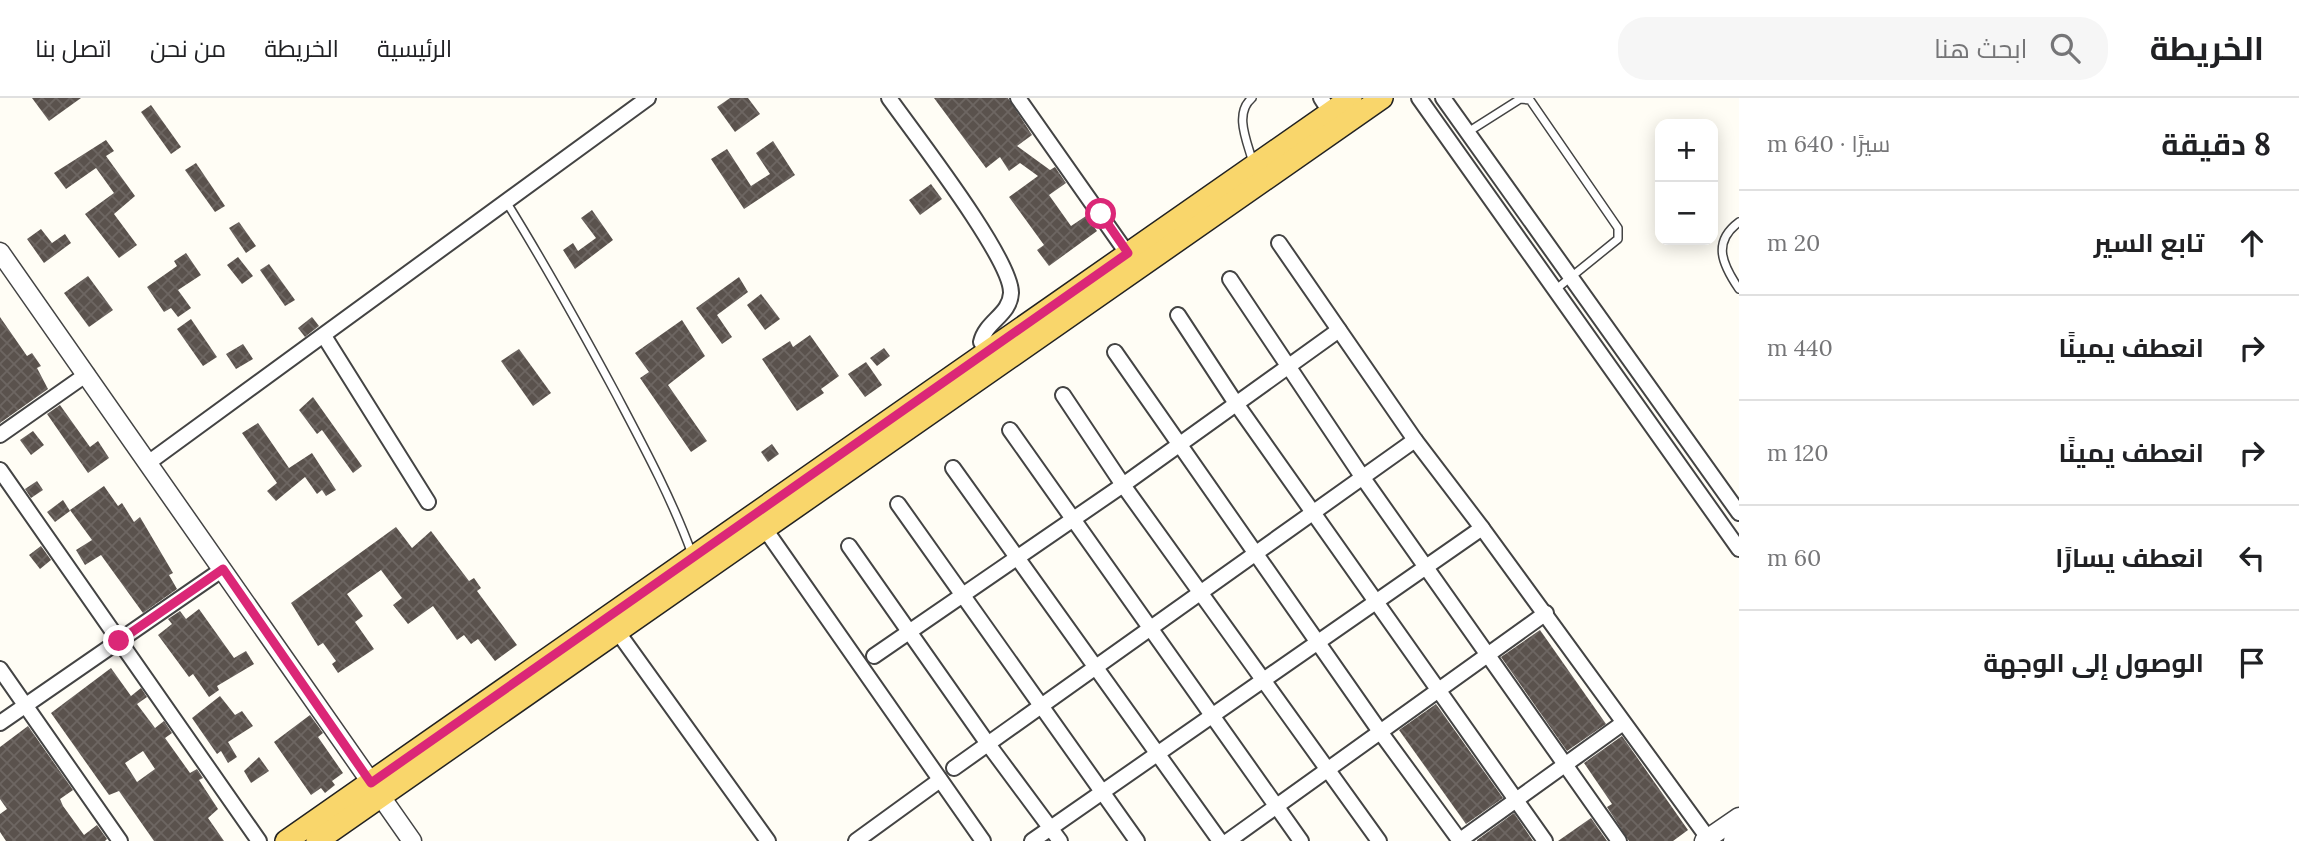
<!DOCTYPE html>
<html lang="ar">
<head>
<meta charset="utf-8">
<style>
	body { margin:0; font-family:Lora,Cairo,serif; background:#f6f6f6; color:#202124; direction:rtl }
	.controls { position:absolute; right:21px; top:21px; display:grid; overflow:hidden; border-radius:14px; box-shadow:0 4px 18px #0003 }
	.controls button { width:63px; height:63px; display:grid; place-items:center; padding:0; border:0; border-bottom:2px solid #e0e0e0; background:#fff; color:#202124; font:35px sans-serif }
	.stop { position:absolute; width:21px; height:21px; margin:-16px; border:5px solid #db2777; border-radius:50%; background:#fff }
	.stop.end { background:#db2777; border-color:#fff; box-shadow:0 2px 7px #0008 }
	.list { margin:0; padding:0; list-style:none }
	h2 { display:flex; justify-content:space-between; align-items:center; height:91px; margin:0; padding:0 28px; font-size:30px }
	h2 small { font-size:23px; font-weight:400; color:#757577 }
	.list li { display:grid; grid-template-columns:46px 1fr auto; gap:21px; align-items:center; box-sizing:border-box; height:105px; padding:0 28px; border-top:2px solid #e0e0e0 }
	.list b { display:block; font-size:26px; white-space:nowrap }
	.list em { font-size:23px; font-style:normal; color:#757577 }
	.icon { flex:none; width:38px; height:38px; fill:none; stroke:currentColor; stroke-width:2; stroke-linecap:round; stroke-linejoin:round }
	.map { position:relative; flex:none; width:1739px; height:743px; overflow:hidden; direction:ltr }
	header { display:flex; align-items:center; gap:42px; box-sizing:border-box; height:98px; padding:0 35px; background:#fff; border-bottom:2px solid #e0e0e0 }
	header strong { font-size:33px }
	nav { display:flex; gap:38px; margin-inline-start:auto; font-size:24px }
	.search { width:490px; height:63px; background:#f6f6f6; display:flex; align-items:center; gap:18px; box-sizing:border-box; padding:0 24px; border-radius:28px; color:#757577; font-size:26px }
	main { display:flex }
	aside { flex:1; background:#fff }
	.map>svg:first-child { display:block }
	.building { fill:url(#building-cross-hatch); fill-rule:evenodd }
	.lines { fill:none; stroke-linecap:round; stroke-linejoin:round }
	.service-casing { stroke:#444; stroke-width:10 }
	.minor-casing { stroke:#444; stroke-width:18 }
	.tertiary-casing { stroke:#444; stroke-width:21 }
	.primary-casing { stroke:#222; stroke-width:24 }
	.service { stroke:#fff; stroke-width:7 }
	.minor { stroke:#fff; stroke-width:14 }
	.tertiary { stroke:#fff; stroke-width:18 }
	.primary { stroke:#f9d66b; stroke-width:21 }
	.route { stroke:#db2777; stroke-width:9 }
</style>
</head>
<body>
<header>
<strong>الخريطة</strong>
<div class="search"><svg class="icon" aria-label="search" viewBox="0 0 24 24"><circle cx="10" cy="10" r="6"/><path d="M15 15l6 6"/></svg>ابحث هنا</div>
<nav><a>الرئيسية</a><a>الخريطة</a><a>من نحن</a><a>اتصل بنا</a></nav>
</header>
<main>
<aside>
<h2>8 دقيقة<small>سيرًا · 640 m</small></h2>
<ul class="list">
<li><svg class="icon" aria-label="ahead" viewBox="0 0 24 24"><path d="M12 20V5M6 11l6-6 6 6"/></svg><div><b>تابع السير</b></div><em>20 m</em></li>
<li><svg class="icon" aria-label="right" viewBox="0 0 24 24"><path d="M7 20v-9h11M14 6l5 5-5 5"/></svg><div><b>انعطف يمينًا</b></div><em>440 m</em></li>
<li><svg class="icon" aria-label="right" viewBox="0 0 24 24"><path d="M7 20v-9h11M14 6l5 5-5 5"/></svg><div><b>انعطف يمينًا</b></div><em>120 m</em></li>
<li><svg class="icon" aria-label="left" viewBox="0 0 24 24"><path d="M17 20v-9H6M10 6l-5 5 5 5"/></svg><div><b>انعطف يسارًا</b></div><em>60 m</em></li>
<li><svg class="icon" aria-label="arrive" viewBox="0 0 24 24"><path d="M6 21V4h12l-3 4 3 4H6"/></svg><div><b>الوصول إلى الوجهة</b></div></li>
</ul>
</aside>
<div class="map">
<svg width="1739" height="743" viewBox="0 0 1739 743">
	<defs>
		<pattern id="building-cross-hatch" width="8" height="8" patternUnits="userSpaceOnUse" patternTransform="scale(1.75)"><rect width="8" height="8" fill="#5a524d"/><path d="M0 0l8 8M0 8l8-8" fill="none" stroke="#6d6662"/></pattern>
	</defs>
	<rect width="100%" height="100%" fill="#fffdf5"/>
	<g class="building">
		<polygon points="32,0 81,0 49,23"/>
		<polygon points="730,0 748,0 760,16 735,34 717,9"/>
		<polygon points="934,0 1008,0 1032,37 1017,48 1050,72 1055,69 1066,85 1049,97 1071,128 1086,118 1097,133 1049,168 1037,152 1044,147 1009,99 1038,78 1020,65 1009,73 1000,59 986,70"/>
		<polygon points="151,7 181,49 171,56 141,14"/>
		<polygon points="106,42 114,53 106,58 135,98 114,116 137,147 119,160 85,116 114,95 96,70 66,91 54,75"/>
		<polygon points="773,43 795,77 744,111 711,61 727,51 751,88 770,76 756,55"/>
		<polygon points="196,65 225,108 215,114 185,72"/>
		<polygon points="931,86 942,101 920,117 909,102"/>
		<polygon points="592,112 613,142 575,171 563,152 573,145 578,153 596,140 581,120"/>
		<polygon points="239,124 256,148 246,155 229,130"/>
		<polygon points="41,131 52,145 65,136 71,145 44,165 27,141"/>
		<polygon points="186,155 201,177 178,192 191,210 178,219 171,210 164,214 147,189 177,168 174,163"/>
		<polygon points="238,159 253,178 242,186 227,167"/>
		<polygon points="269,166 295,202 285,208 260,172"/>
		<polygon points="88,178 113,212 89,229 64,195"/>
		<polygon points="739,179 748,194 717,217 732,239 722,246 696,210"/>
		<polygon points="761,196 780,221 765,232 747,207"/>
		<polygon points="0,219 27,258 32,255 41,268 37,270 48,291 0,325"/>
		<polygon points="312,219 319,228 305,239 298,230"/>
		<polygon points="191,221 217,259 203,268 177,231"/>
		<polygon points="682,222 705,258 668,287 707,343 691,354 640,280 649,274 635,255"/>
		<polygon points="810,237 839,278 821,291 824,295 797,313 762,261 790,243 793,249"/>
		<polygon points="243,246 253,261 236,271 226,256"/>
		<polygon points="884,250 890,258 877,268 870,260"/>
		<polygon points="519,251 551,295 533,308 501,263"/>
		<polygon points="866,264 882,287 865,299 848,276"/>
		<polygon points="313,299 362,368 353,375 322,332 317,336 299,312"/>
		<polygon points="60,307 90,349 98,343 109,360 88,375 47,316"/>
		<polygon points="258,325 289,370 312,355 336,392 326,398 322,392 317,396 305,379 276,403 267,393 277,385 242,335"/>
		<polygon points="33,333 44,347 31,357 20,342"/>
		<polygon points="772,346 779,356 768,364 761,354"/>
		<polygon points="37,383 43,392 31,400 25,391"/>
		<polygon points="104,388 118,408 122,405 134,424 140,419 173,475 169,477 177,491 143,515 101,457 85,467 76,452 92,442 70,412"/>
		<polygon points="63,402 70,413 55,424 47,414"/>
		<polygon points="396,429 412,450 431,433 469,483 474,480 481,490 477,493 517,547 495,563 478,541 471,546 464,537 457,542 433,508 408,526 393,507 402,500 381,472 347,496 363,518 355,524 374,551 338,575 332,566 336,563 323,545 318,548 291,505"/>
		<polygon points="41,448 51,462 40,471 29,457"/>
		<polygon points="199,511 234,560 246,553 254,566 217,588 219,592 209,599 193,576 189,579 158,537 172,526 168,521 180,513 186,521"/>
		<polygon points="1540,532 1606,626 1567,653 1501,559"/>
		<path d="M111 570 131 598 141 590 147 599 137 606 155 630 164 623 172 635 165 640 190 675 197 671 203 680 199 682 218 711 208 720 224 743H154L119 693 109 697 51 615ZM143 653 155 671 137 684 125 665Z"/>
		<polygon points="220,598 235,617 242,613 253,628 228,644 237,659 228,665 221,653 217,656 192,620"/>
		<polygon points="1436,606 1503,700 1466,726 1399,632"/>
		<polygon points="310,617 323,635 318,639 343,675 332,683 335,687 325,695 321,690 311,697 274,644"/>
		<polygon points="28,628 73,692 60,701 63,708 84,737 97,727 107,741 105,743 6,743 0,734 0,716 7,711 0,701 0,649"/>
		<polygon points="1622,638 1688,732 1673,743 1629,743 1607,709 1612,706 1584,665"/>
		<polygon points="259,659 269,673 251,685 244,673"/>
		<polygon points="1514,715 1533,743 1477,743 1477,742"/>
		<polygon points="1591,720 1607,743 1558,743"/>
	</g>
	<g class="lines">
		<g class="service-casing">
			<g id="service">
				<path d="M1252 0C1233 16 1248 45 1253 65"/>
				<polyline points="1468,34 1520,1 1530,2 1618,130 1618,141 1555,192"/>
				<path d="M507 105C546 168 581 231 616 296 644 349 672 401 692 456"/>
				<path d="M1739 124C1712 144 1722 166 1739 191"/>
			</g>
		</g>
		<g class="minor-casing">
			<g id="minor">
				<path d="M889 0C913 34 1012 161 1011 195 1010 217 986 223 981 244L992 260"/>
				<polyline points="1018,0 1127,155"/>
				<polyline points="1321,0 1330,14"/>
				<polyline points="1419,0 1739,451"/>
				<polyline points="1443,0 1739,415"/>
				<polyline points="1279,145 1415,342 1482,430"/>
				<polyline points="1230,181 1363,380 1619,743"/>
				<polyline points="1178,217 1235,304 1545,743"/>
				<polyline points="324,238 428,404"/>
				<polyline points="1115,254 1381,635 1460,743"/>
				<polyline points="1063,297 1123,387 1379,743"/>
				<polyline points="1010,332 1301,743"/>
				<polyline points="0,337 87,276"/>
				<polyline points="148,365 648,0"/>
				<polyline points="953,370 1220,743"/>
				<polyline points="0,372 259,743"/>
				<polyline points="898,406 1137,743"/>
				<polyline points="765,431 983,743"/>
				<polyline points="849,448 988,646 1060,743"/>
				<polyline points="617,533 768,743"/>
				<polyline points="874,558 1123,387 1339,232"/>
				<polyline points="0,571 120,743"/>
				<polyline points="0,625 223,471"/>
				<polyline points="954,670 1415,342"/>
				<polyline points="856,743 940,682"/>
				<polyline points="1032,743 1482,430 1708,740"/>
				<polyline points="1228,743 1546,515"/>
				<polyline points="1459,743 1623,625"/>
			</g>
		</g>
		<g class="tertiary-casing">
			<g id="tertiary">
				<polyline points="0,154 412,743"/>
				<polyline points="1704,743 1739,719"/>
				<polyline points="1733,743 1739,738"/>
			</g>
		</g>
		<g class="primary-casing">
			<g id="primary">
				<polyline points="286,743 1351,0"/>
				<polyline points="317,743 1382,0"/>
			</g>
		</g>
		<use href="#service" class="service"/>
		<use href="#minor" class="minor"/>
		<use href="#tertiary" class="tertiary"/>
		<use href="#primary" class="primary"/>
	</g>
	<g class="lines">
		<polyline class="route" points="119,543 223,471 371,685 1128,155 1101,116"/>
	</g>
</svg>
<div class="controls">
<button>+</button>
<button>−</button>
</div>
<div class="stop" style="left:1101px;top:116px"></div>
<div class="stop end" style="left:119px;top:543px"></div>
</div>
</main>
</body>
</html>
